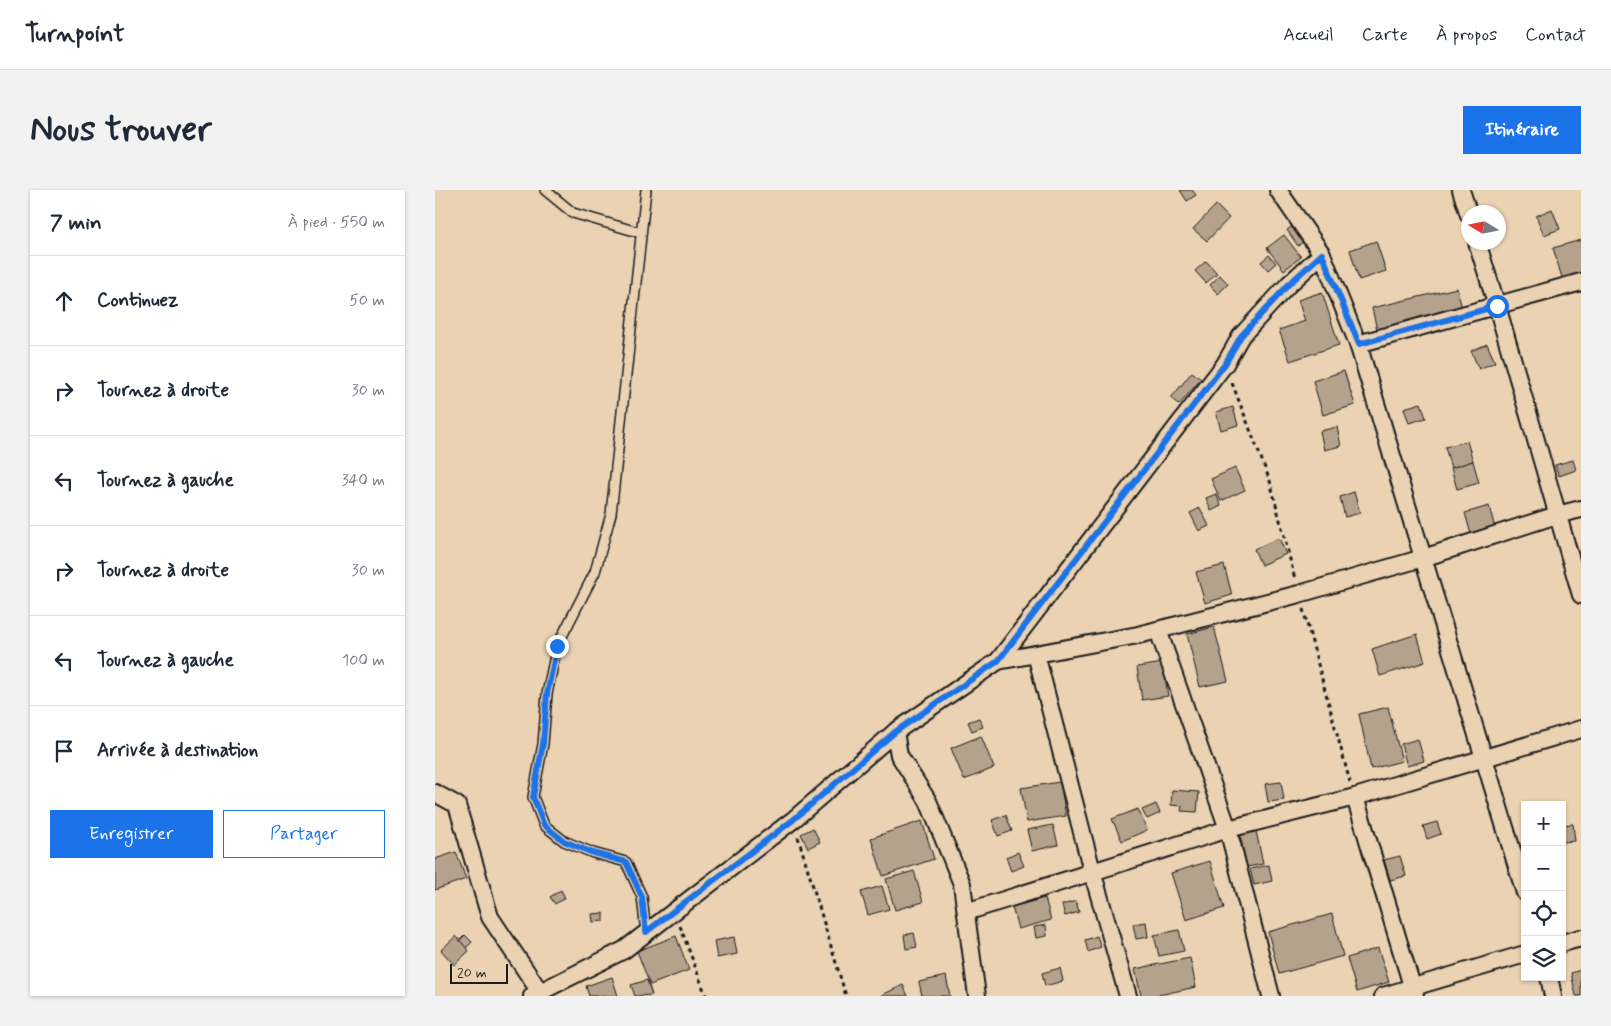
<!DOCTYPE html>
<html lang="fr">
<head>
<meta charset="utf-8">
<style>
	body { margin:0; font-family:Mynerve,sans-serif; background:#f2f2f3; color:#1f2937 }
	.controls { position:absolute; right:15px; bottom:15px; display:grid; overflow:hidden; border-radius:0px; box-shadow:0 1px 4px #0004 }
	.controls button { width:45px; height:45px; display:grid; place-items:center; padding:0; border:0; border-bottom:1px solid #e0e1e3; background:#fff; color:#1f2937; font:25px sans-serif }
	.compass { position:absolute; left:1026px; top:15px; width:45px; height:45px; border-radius:50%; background:#fff; box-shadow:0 1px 4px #0004; rotate:280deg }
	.scale { position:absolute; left:15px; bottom:12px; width:58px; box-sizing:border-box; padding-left:5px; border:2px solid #1c1c1c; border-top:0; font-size:14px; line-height:18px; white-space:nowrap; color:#1c1c1c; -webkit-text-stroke:4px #ead2b3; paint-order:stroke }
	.stop { position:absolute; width:15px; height:15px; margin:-11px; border:4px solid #1a73e8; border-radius:50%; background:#fff }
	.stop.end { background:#1a73e8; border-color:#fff; box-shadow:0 1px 5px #0008 }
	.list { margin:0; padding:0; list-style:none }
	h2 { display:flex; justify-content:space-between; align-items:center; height:65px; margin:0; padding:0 20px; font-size:21px }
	h2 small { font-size:16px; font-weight:400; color:#747a83 }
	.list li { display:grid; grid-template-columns:32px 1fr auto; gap:15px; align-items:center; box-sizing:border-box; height:90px; padding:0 20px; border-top:1px solid #e0e1e3 }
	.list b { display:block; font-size:19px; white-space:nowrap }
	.list em { font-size:16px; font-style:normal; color:#747a83 }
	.actions { display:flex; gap:10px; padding:15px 20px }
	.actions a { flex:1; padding:11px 0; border:1px solid #1a73e8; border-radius:0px; text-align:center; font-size:18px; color:#1a73e8 }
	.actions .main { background:#1a73e8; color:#fff }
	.icon { flex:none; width:28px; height:28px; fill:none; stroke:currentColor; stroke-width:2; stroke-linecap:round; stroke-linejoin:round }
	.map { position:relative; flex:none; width:1146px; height:806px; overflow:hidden; border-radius:0px }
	header { display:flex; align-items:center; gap:30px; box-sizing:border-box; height:70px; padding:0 25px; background:#fff; border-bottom:1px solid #e0e1e3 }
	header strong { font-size:24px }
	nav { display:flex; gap:28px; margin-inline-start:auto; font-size:18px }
	.intro { display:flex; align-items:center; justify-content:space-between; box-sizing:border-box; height:120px; padding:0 30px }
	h1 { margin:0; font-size:35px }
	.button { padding:12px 22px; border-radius:0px; background:#1a73e8; color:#fff; font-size:18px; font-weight:700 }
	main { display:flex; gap:30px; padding:0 30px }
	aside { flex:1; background:#fff; border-radius:0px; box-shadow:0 1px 4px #0004 }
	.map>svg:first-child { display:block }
	.building { fill:#b4a28c; stroke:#1c1c1c }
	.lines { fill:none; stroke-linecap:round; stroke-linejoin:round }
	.service-casing { stroke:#1c1c1c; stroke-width:12 }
	.minor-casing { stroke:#1c1c1c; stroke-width:20 }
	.path { stroke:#1c1c1c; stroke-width:3; stroke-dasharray:4 4; stroke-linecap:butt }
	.service { stroke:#ead2b3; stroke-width:9 }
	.minor { stroke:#ead2b3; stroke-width:16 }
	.route { stroke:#1a73e8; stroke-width:6 }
</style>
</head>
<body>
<header>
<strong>Turnpoint</strong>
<nav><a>Accueil</a><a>Carte</a><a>À propos</a><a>Contact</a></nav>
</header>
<div class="intro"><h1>Nous trouver</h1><a class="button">Itinéraire</a></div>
<main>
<aside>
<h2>7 min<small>À pied · 550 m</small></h2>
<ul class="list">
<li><svg class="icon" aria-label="ahead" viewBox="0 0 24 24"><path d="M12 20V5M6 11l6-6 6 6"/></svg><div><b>Continuez</b></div><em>50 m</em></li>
<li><svg class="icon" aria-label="right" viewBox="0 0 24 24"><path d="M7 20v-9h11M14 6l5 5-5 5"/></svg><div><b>Tournez à droite</b></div><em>30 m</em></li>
<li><svg class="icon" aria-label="left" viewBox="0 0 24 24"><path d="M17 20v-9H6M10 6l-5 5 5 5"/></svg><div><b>Tournez à gauche</b></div><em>340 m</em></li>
<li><svg class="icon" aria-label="right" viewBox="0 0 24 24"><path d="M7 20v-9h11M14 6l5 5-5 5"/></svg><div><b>Tournez à droite</b></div><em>30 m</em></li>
<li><svg class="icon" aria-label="left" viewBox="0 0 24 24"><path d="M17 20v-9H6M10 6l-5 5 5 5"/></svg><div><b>Tournez à gauche</b></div><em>100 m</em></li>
<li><svg class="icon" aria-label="arrive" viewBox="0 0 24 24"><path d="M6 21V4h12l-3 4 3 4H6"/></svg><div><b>Arrivée à destination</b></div></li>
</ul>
<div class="actions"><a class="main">Enregistrer</a><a>Partager</a></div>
</aside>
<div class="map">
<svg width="1146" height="806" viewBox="0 0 1146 806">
	<rect width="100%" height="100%" fill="#ead2b3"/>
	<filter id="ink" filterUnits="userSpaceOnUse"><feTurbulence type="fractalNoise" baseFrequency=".02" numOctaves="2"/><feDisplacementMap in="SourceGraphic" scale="10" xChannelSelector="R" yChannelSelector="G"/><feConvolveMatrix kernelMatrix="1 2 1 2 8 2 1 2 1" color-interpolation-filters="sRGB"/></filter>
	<g filter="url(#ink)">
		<g class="building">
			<polygon points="745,0 757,0 761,5 752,11"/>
			<polygon points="781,15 794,28 772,51 758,39"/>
			<polygon points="1117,19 1125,39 1109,45 1101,26"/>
			<polygon points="861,34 871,49 863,56 852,40"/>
			<polygon points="849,45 866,67 849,80 832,58"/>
			<polygon points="1146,50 1146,86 1128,91 1118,58"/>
			<polygon points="941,51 951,81 924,90 915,60"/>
			<polygon points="834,65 841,73 833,80 826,72"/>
			<polygon points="771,71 782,83 771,93 760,81"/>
			<polygon points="785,85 793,94 783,104 775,95"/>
			<polygon points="1022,98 1028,123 943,144 937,118"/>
			<polygon points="887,102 904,155 855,171 844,140 870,131 863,110"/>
			<polygon points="1052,154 1060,172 1044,179 1036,161"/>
			<polygon points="909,181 920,215 888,225 878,191"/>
			<polygon points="757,182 766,189 744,215 736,208"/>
			<polygon points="986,213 991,228 974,233 969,218"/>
			<polygon points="798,217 803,235 786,240 781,222"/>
			<polygon points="902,237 906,256 889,260 885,241"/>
			<polygon points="1032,251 1038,271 1016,278 1010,257"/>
			<polygon points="1138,270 1141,280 1124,286 1120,275"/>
			<polygon points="1038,271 1044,293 1022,299 1016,278"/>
			<polygon points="800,278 810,300 786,311 776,289"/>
			<polygon points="919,302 925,323 910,327 905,307"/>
			<polygon points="781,304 786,316 776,321 771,308"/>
			<polygon points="1054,316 1060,338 1036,344 1030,323"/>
			<polygon points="765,318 774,336 764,341 755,323"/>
			<polygon points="844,348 851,364 826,375 819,359"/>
			<polygon points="789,375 797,405 770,413 761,382"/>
			<polygon points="779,437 793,491 765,497 752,444"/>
			<polygon points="982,444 990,472 945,486 937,459"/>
			<polygon points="728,473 733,506 707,510 702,477"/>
			<polygon points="953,517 967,571 936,579 924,524"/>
			<polygon points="544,528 548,537 537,541 533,532"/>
			<polygon points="546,546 559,578 529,590 516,558"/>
			<polygon points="983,549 989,571 972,576 966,554"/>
			<polygon points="625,592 631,626 592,632 586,598"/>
			<polygon points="846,592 849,610 833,612 830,594"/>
			<polygon points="737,600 764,602 762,622 746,621 747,616 736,615"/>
			<polygon points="721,614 725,623 712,629 707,620"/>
			<polygon points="703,619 712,640 687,651 677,629"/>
			<polygon points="571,625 577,641 563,646 557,630"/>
			<polygon points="487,631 499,669 448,686 436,648"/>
			<polygon points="1002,632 1006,644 992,649 988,636"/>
			<polygon points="1138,634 1140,651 1127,652 1127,635"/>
			<polygon points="618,635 623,655 597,661 592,640"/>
			<polygon points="378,638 385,652 373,658 366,644"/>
			<polygon points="821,641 828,674 812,677 805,645"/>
			<polygon points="21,662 31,689 0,700 0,669"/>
			<polygon points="583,662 589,676 576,681 571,667"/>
			<polygon points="965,666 971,686 955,690 949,670"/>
			<polygon points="775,671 789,718 751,730 736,683"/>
			<polygon points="834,675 837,691 819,695 815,679"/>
			<polygon points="479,681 488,712 460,720 451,689"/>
			<polygon points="447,696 454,719 433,725 426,702"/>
			<polygon points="126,700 130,708 120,714 115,707"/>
			<polygon points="610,708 616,730 583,739 577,717"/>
			<polygon points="641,711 644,722 630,726 627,715"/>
			<polygon points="169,723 169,731 158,732 157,724"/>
			<polygon points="897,724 908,766 844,784 833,742"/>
			<polygon points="711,732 713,747 701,749 698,734"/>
			<polygon points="611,735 612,746 601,748 599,737"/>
			<polygon points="744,740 749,761 724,766 719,745"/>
			<polygon points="479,743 482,757 471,759 469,745"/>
			<polygon points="30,745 37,752 31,758 24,751"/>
			<polygon points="21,746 34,761 19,775 6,760"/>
			<polygon points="241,746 254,780 215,795 202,761"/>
			<polygon points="662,746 666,757 653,762 650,750"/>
			<polygon points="299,747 302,764 282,768 279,751"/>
			<polygon points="943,758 954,792 922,802 912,768"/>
			<polygon points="755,768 761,797 719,806 706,806 700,779"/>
			<polygon points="625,778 628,791 610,796 607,783"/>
			<polygon points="1146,780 1146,806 1141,806 1136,783"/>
			<polygon points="511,786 515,806 487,806 484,792"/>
			<polygon points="177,787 183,806 154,806 151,796"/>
			<polygon points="212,790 217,805 200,806 196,795"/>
			<polygon points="468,795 473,806 445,806"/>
		</g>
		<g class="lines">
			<g class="service-casing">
				<g id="service">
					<polyline points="110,0 138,23 206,43"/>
					<polyline points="211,0 176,324 160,382 122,456 112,504 108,554 98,607 109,635 129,651 158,663 191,672 207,707 211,742"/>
				</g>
			</g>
			<g class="minor-casing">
				<g id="minor">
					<polyline points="1026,0 1034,25"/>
					<polyline points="1042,52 1062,116 1146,405"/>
					<polyline points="887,64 923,154 1090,703"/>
					<polyline points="923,154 1146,92"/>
					<polyline points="723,440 793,639 836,806"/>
					<polyline points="601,464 657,681 693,806"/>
					<polyline points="563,471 703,445 864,404 988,368 1122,325 1146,319"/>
					<polyline points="460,542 464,565 493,611 527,694 542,806"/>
					<polyline points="0,603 22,615 55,727 105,802"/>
					<polyline points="920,607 980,806"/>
					<polyline points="531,722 793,639 920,607 1146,539"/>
					<polyline points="1127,753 1146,748"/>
					<polyline points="1114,787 1118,806"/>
					<polyline points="97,806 189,760 358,630 460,542 563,471 790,174 806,146 854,94 887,64 843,0"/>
					<polyline points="948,806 1090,764"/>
				</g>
			</g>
			<g class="path">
				<polyline points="797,193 835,291 860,389"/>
				<polyline points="868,419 915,592"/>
				<polyline points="363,647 411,806"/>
				<polyline points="245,736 271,806"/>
			</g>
			<use href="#service" class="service"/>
			<use href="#minor" class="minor"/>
		</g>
	</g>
	<g class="lines" filter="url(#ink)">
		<polyline class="route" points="122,456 112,504 108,554 98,607 109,635 129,651 158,663 191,672 207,707 211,742 358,630 460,542 563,471 790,174 806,146 854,94 887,64 924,154 1062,116"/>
	</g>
</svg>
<div class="controls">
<button>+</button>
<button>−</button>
<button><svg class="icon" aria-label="locate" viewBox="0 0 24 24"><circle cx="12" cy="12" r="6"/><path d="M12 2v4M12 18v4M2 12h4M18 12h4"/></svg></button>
<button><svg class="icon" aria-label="layers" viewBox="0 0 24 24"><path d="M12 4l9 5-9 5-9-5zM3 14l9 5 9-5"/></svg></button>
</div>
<svg class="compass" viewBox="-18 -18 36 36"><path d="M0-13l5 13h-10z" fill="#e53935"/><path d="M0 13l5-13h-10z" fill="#747a83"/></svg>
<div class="scale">20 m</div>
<div class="stop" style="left:1062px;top:116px"></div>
<div class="stop end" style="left:122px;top:456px"></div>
</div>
</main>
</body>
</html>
